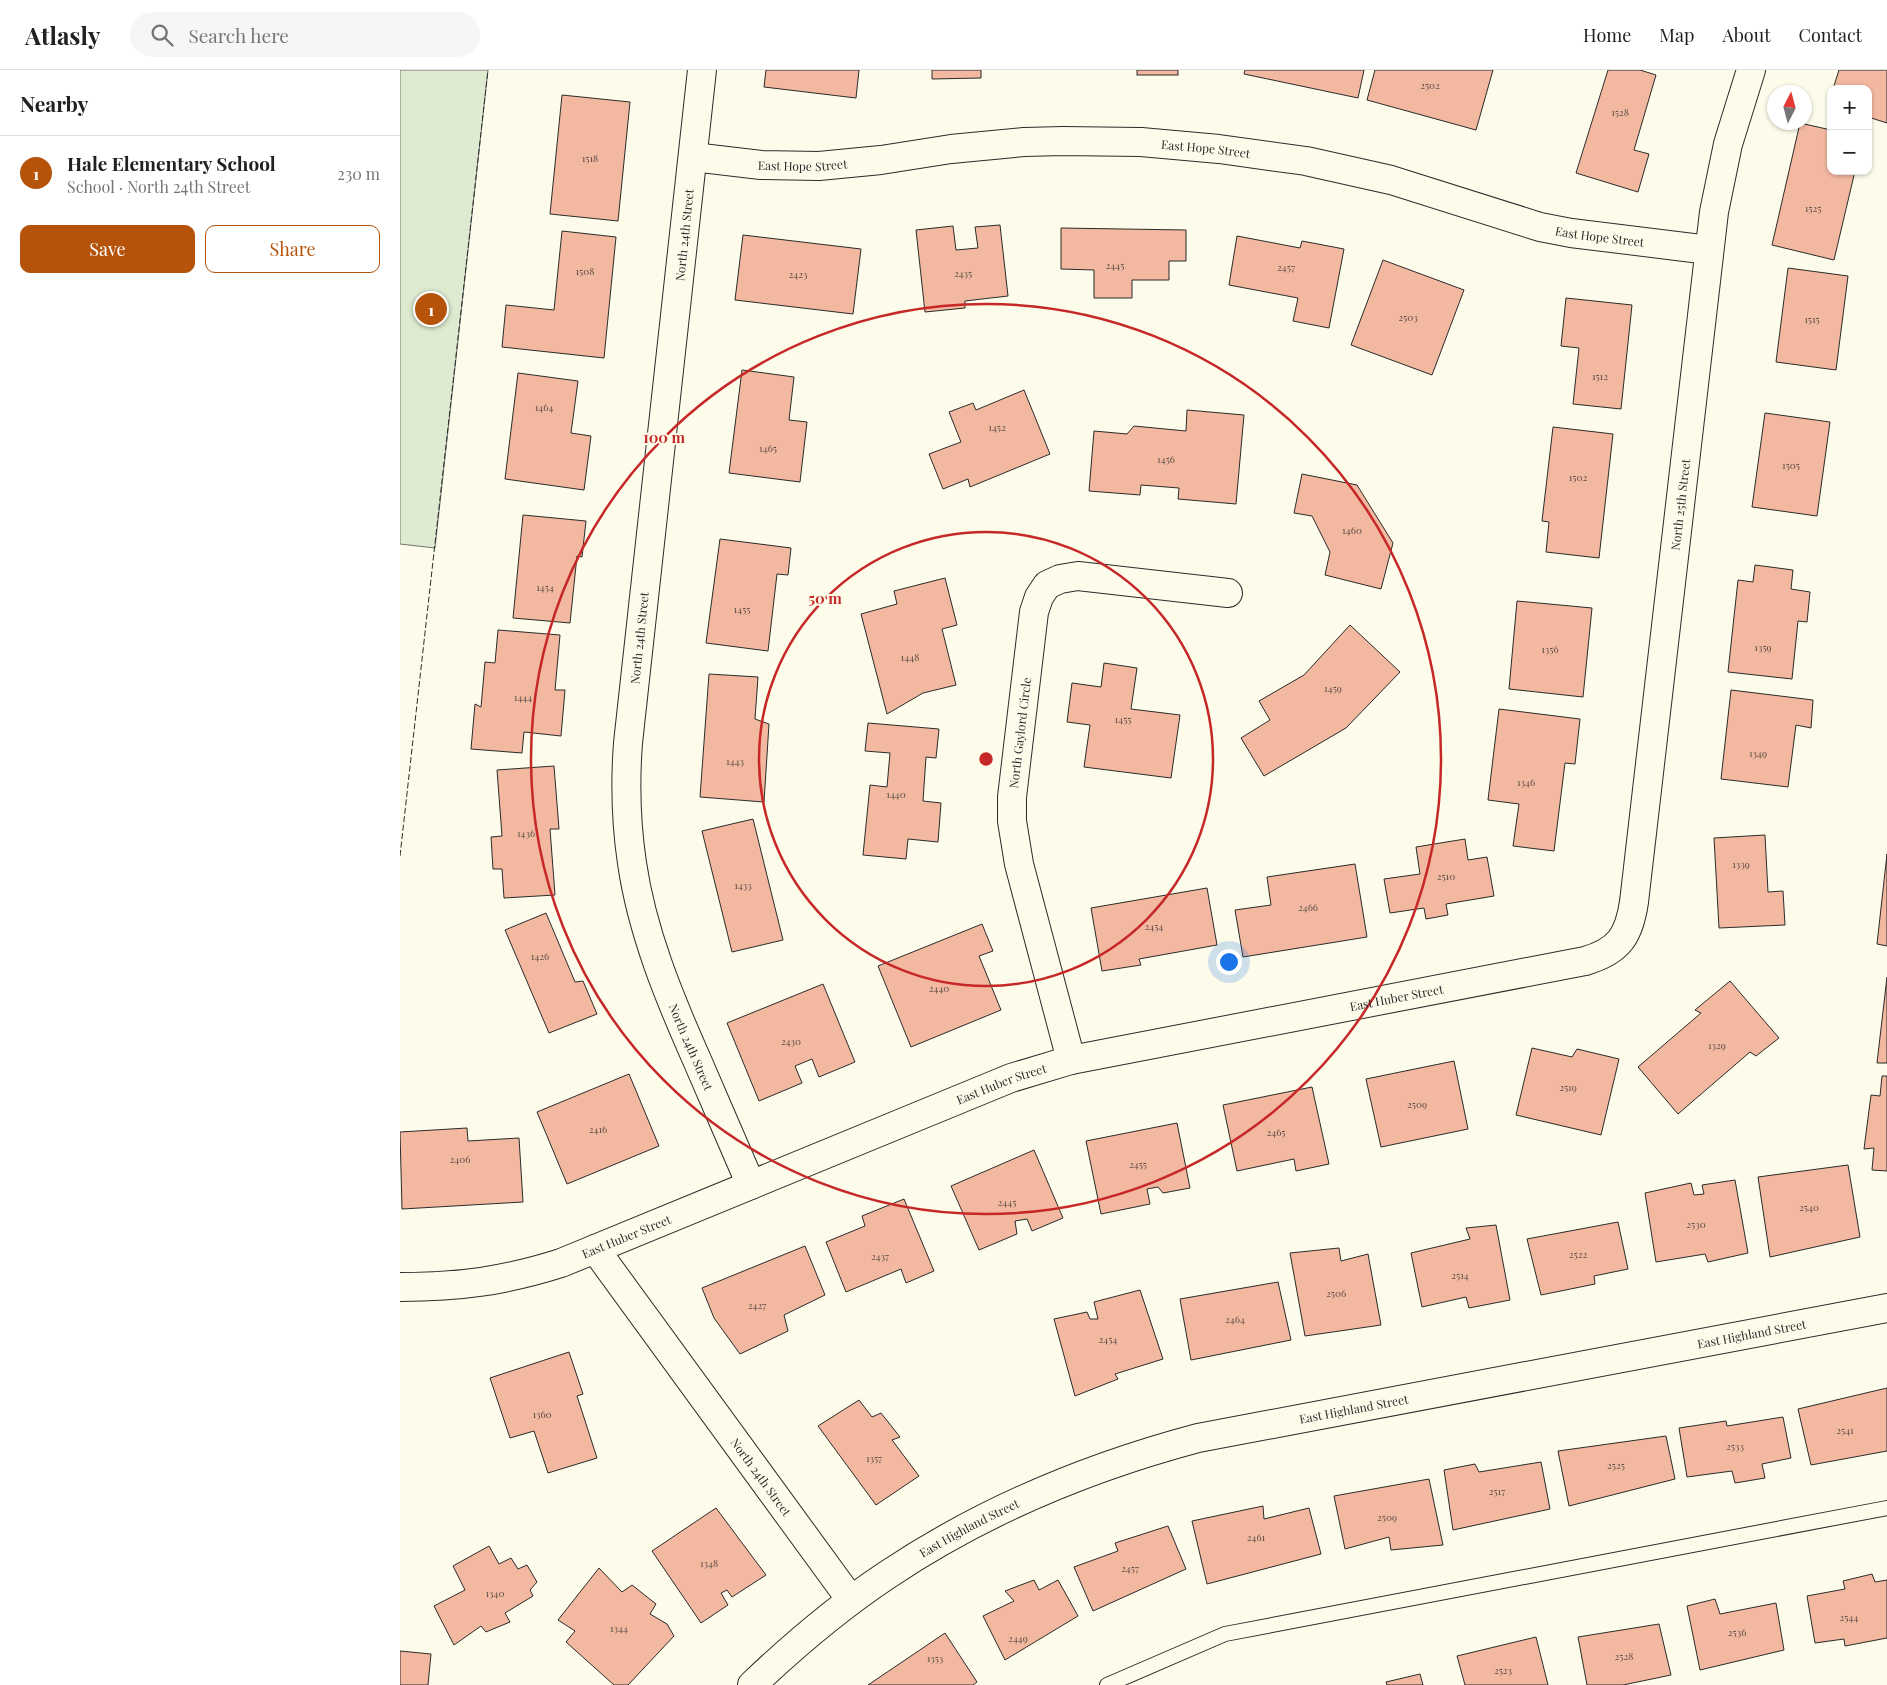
<!DOCTYPE html>
<html lang="en">
<head>
<meta charset="utf-8">
<style>
	body { margin:0; font-family:"Playfair Display",serif; background:#f6f6f6; color:#202124 }
	.controls { position:absolute; right:15px; top:15px; display:grid; overflow:hidden; border-radius:10px; box-shadow:0 1px 4px #0004 }
	.controls button { width:45px; height:45px; display:grid; place-items:center; padding:0; border:0; border-bottom:1px solid #e0e0e0; background:#fff; color:#202124; font:25px sans-serif }
	.compass { position:absolute; left:1367px; top:15px; width:45px; height:45px; border-radius:50%; background:#fff; box-shadow:0 1px 4px #0004; rotate:6deg }
	.you { position:absolute; left:828px; top:891px; width:18px; height:18px; margin:-12px; border:4px solid #fff; border-radius:50%; background:#1a73e8; box-shadow:0 0 0 8px #1a73e833 }
	.badge { display:grid; place-items:center; width:32px; height:32px; border-radius:50%; background:#b45309; color:#fff; font-size:16px; font-weight:700 }
	.pin { position:absolute; translate:-50% -50%; border:2px solid #fff; box-shadow:0 1px 5px #0006 }
	.list { margin:0; padding:0; list-style:none }
	h2 { display:flex; justify-content:space-between; align-items:center; height:65px; margin:0; padding:0 20px; font-size:21px }
	h2 small { font-size:16px; font-weight:400; color:#757577 }
	.list li { display:grid; grid-template-columns:32px 1fr auto; gap:15px; align-items:center; box-sizing:border-box; height:75px; padding:0 20px; border-top:1px solid #e0e0e0 }
	.list b { display:block; font-size:19px; white-space:nowrap }
	.list p { margin:0; font-size:16px; white-space:nowrap; color:#757577 }
	.list em { font-size:16px; font-style:normal; color:#757577 }
	.actions { display:flex; gap:10px; padding:15px 20px }
	.actions a { flex:1; padding:11px 0; border:1px solid #b45309; border-radius:10px; text-align:center; font-size:18px; color:#b45309 }
	.actions .main { background:#b45309; color:#fff }
	.icon { flex:none; width:28px; height:28px; fill:none; stroke:currentColor; stroke-width:2; stroke-linecap:round; stroke-linejoin:round }
	.map { position:relative; flex:none; width:1487px; height:1615px; overflow:hidden }
	header { display:flex; align-items:center; gap:30px; box-sizing:border-box; height:70px; padding:0 25px; background:#fff; border-bottom:1px solid #e0e0e0 }
	header strong { font-size:24px }
	nav { display:flex; gap:28px; margin-inline-start:auto; font-size:18px }
	.search { width:350px; height:45px; background:#f6f6f6; display:flex; align-items:center; gap:12px; box-sizing:border-box; padding:0 18px; border-radius:28px; color:#757577; font-size:19px }
	main { display:flex }
	aside { flex:1; background:#fff }
	.map>svg:first-child { display:block }
	.green { fill:#deebd1; stroke:#74746e }
	.building { fill:#f2b8a0; stroke:#2b2b2b }
	.lines { fill:none; stroke-linecap:round; stroke-linejoin:round }
	.lane-casing { stroke:#2b2b2b; stroke-width:16 }
	.street-casing { stroke:#2b2b2b; stroke-width:30 }
	.lane { stroke:#fdfbea; stroke-width:14 }
	.street { stroke:#fdfbea; stroke-width:28 }
	.fence { stroke:#2b2b2b; stroke-width:1; stroke-dasharray:6 2.5; stroke-linecap:butt }
	.ring { fill:none; stroke:#c62828; stroke-width:2.5 }
	.labels { text-anchor:middle; dominant-baseline:central; stroke-width:4; stroke-linejoin:round; paint-order:stroke }
	.number-label { font-size:10px; fill:#5d4e48 }
	.street-label { font-size:12px; fill:#2b2b2b; stroke:#fdfbea }
	.centre { fill:#c62828; stroke:#fdfbea; stroke-width:2.5 }
	.ring-label { font-size:15px; text-anchor:middle; font-weight:bold; fill:#c62828; stroke:#fdfbea; stroke-width:4; stroke-linejoin:round; paint-order:stroke }
</style>
</head>
<body>
<header>
<strong>Atlasly</strong>
<div class="search"><svg class="icon" aria-label="search" viewBox="0 0 24 24"><circle cx="10" cy="10" r="6"/><path d="M15 15l6 6"/></svg>Search here</div>
<nav><a>Home</a><a>Map</a><a>About</a><a>Contact</a></nav>
</header>
<main>
<aside>
<h2>Nearby<small></small></h2>
<ul class="list">
<li><span class="badge">1</span><div><b>Hale Elementary School</b><p>School · North 24th Street</p></div><em>230 m</em></li>
</ul>
<div class="actions"><a class="main">Save</a><a>Share</a></div>
</aside>
<div class="map">
<svg width="1487" height="1615" viewBox="0 0 1487 1615">
	<rect width="100%" height="100%" fill="#fdfbea"/>
	<polygon class="green" points="0,0 88,0 35,478 0,474"/>
	<g class="building">
		<polygon points="366,0 459,0 456,28 364,17"/>
		<polygon points="532,0 581,0 581,8 532,9"/>
		<rect x="737" y="0" width="41" height="5"/>
		<polygon points="845,0 964,0 958,28 844,4"/>
		<polygon points="975,0 1093,0 1076,60 967,30"/>
		<polygon points="1208,0 1240,0 1256,5 1234,80 1249,84 1238,122 1176,103"/>
		<polygon points="1439,0 1487,0 1487,53 1468,47 1468,19 1433,19"/>
		<polygon points="162,25 230,32 218,151 150,144"/>
		<polygon points="1400,53 1431,60 1431,101 1455,101 1434,190 1372,175"/>
		<polygon points="600,155 608,226 565,231 565,238 525,242 516,160 553,156 556,180 578,178 575,157"/>
		<polygon points="661,158 786,160 786,191 769,191 769,210 732,210 732,228 694,228 694,200 661,199"/>
		<polygon points="162,161 216,167 204,288 102,277 106,235 154,240"/>
		<polygon points="343,165 461,179 453,244 335,230"/>
		<polygon points="837,166 900,178 902,171 944,179 929,258 893,251 898,228 829,215"/>
		<polygon points="983,190 1064,220 1032,305 951,275"/>
		<polygon points="1388,198 1448,206 1436,300 1376,292"/>
		<polygon points="1166,228 1232,235 1221,339 1173,334 1179,278 1161,276"/>
		<polygon points="342,300 394,307 389,350 407,352 400,412 329,403"/>
		<polygon points="118,303 178,311 171,363 191,366 184,420 105,409"/>
		<polygon points="624,320 650,384 570,417 568,409 543,419 529,384 561,372 549,342 573,333 576,340"/>
		<polygon points="787,340 844,345 836,434 778,429 779,418 741,415 740,425 689,421 694,361 727,364 734,356 786,361"/>
		<polygon points="1365,343 1430,352 1417,446 1352,437"/>
		<polygon points="1153,357 1213,364 1199,488 1146,482 1149,452 1142,451"/>
		<polygon points="902,404 957,415 993,473 981,519 925,505 930,482 912,446 894,443"/>
		<polygon points="123,445 186,451 182,487 177,486 170,553 113,548"/>
		<polygon points="320,469 391,478 388,505 377,504 368,581 306,573"/>
		<polygon points="1355,495 1393,500 1391,519 1410,522 1407,552 1398,551 1392,609 1328,602 1338,510 1353,512"/>
		<polygon points="545,508 557,555 542,559 556,615 523,623 487,644 461,544 497,534 494,521"/>
		<polygon points="1117,531 1192,538 1183,627 1109,619"/>
		<polygon points="950,555 1000,602 946,658 864,706 841,668 870,650 859,631 904,605"/>
		<polygon points="98,560 160,565 155,620 165,620 161,666 124,662 122,683 71,679 75,634 81,637 85,592 95,593"/>
		<polygon points="704,593 737,598 731,639 780,645 771,708 684,697 690,655 667,652 672,613 701,617"/>
		<polygon points="309,604 358,607 355,649 369,654 364,732 300,727"/>
		<polygon points="1331,620 1413,630 1411,658 1396,655 1388,717 1321,709"/>
		<polygon points="1099,639 1180,649 1175,694 1165,693 1154,781 1113,776 1119,734 1088,730"/>
		<polygon points="468,653 539,659 536,688 526,687 523,731 541,733 538,772 508,769 506,789 463,785 470,715 487,717 490,683 465,681"/>
		<polygon points="154,696 159,759 150,759 155,825 104,828 102,799 93,799 91,767 102,766 97,700"/>
		<polygon points="353,749 383,870 332,882 302,761"/>
		<polygon points="1365,765 1368,822 1383,821 1385,855 1319,858 1314,768"/>
		<polygon points="1065,769 1068,790 1087,787 1094,826 1046,834 1048,845 1026,849 1024,838 990,843 984,809 1020,804 1016,777"/>
		<polygon points="1487,784 1487,876 1477,874"/>
		<polygon points="955,794 967,867 843,887 835,840 871,835 867,807"/>
		<polygon points="807,818 817,875 739,889 741,895 702,901 691,838"/>
		<polygon points="146,843 175,912 183,911 197,944 149,963 105,860"/>
		<polygon points="582,854 593,881 579,886 601,940 511,977 478,896"/>
		<polygon points="1487,907 1487,993 1477,993"/>
		<polygon points="1330,911 1379,968 1356,986 1350,982 1278,1044 1238,997 1301,943 1295,940"/>
		<polygon points="423,914 455,992 419,1007 412,989 395,996 402,1013 359,1031 327,953"/>
		<polygon points="1132,978 1172,987 1177,979 1219,989 1201,1065 1116,1045"/>
		<polygon points="1054,991 1068,1059 981,1077 966,1009"/>
		<polygon points="229,1004 259,1076 167,1114 137,1042"/>
		<polygon points="1482,1006 1487,1006 1487,1101 1472,1100 1474,1078 1464,1079 1471,1025 1480,1026"/>
		<polygon points="912,1017 929,1094 896,1101 894,1089 837,1101 823,1035"/>
		<polygon points="777,1053 790,1118 763,1123 758,1117 747,1119 750,1134 701,1144 686,1071"/>
		<polygon points="67,1058 68,1071 119,1068 123,1132 2,1139 0,1062"/>
		<polygon points="634,1080 663,1148 632,1161 627,1149 615,1151 617,1164 579,1180 551,1116"/>
		<polygon points="1448,1095 1460,1167 1370,1187 1358,1107"/>
		<polygon points="1335,1110 1348,1183 1308,1192 1305,1184 1256,1192 1245,1123 1291,1113 1294,1125 1304,1124 1302,1115"/>
		<polygon points="504,1129 534,1201 506,1213 501,1199 446,1222 426,1172 465,1156 462,1146"/>
		<polygon points="1218,1152 1228,1199 1194,1206 1195,1214 1141,1225 1127,1169"/>
		<polygon points="1096,1155 1110,1230 1069,1238 1066,1227 1022,1237 1011,1183 1070,1169 1066,1158"/>
		<polygon points="405,1176 425,1225 384,1245 388,1261 340,1284 314,1248 302,1218"/>
		<polygon points="939,1178 941,1191 968,1184 981,1255 905,1266 890,1183"/>
		<polygon points="878,1212 891,1270 791,1290 780,1229"/>
		<polygon points="740,1220 763,1289 715,1304 718,1309 675,1326 654,1249 687,1242 690,1249 698,1249 694,1232"/>
		<polygon points="169,1282 183,1324 177,1326 197,1388 148,1403 134,1361 110,1368 90,1308"/>
		<polygon points="1487,1318 1487,1381 1411,1395 1398,1339"/>
		<polygon points="459,1330 472,1347 481,1343 500,1367 492,1370 519,1406 476,1435 418,1356"/>
		<polygon points="1383,1347 1391,1388 1362,1394 1365,1408 1335,1413 1332,1401 1287,1407 1279,1358 1326,1351 1327,1356"/>
		<polygon points="1266,1366 1275,1409 1169,1436 1158,1381"/>
		<polygon points="1141,1392 1150,1439 1053,1460 1044,1400 1075,1394 1079,1402"/>
		<polygon points="1029,1409 1043,1475 991,1480 989,1467 945,1479 934,1426"/>
		<polygon points="863,1436 864,1449 909,1438 921,1484 807,1514 792,1451"/>
		<polygon points="316,1438 366,1505 332,1527 327,1520 321,1523 328,1535 301,1553 252,1481"/>
		<polygon points="768,1456 786,1499 693,1541 674,1497 718,1481 715,1473"/>
		<polygon points="89,1476 99,1494 111,1488 118,1499 127,1495 137,1512 130,1520 133,1526 105,1543 110,1552 86,1562 81,1556 54,1575 34,1536 65,1520 53,1496"/>
		<polygon points="199,1498 222,1522 232,1515 256,1534 250,1544 267,1554 274,1566 228,1615 214,1615 166,1572 175,1561 158,1550"/>
		<polygon points="1472,1504 1475,1512 1487,1510 1487,1568 1445,1576 1444,1569 1415,1573 1407,1526 1445,1519 1443,1511"/>
		<polygon points="634,1510 639,1520 658,1510 678,1546 605,1590 583,1546 614,1531 605,1521"/>
		<polygon points="1315,1529 1320,1544 1376,1533 1384,1580 1300,1600 1287,1536"/>
		<polygon points="1259,1554 1271,1605 1223,1615 1187,1615 1178,1567"/>
		<polygon points="545,1563 577,1612 573,1615 468,1615"/>
		<polygon points="1136,1567 1148,1615 1065,1615 1057,1586"/>
		<polygon points="0,1581 31,1584 28,1615 0,1615"/>
		<polygon points="1020,1604 1023,1615 987,1615 986,1612"/>
	</g>
	<g class="lines">
		<g class="lane-casing">
			<polyline id="lane" points="707,1615 825,1564 1487,1438"/>
		</g>
		<g class="street-casing">
			<g id="street">
				<path id="s1" d="M302 0 228 673C225 713 226 753 232 793 242 862 269 927 297 990 315 1032 333 1073 351 1115"/>
				<path id="s2" d="M293 87 361 95 419 96 481 90 551 79 624 72 663 71 741 72 819 79 906 91 991 110 1140 157 1171 163 1309 180"/>
				<path id="s3" d="M671 990 619 794 612 751V727L634 542 639 527 647 515 660 509 678 506 828 523"/>
				<path id="s4" d="M195 1179 451 1530"/>
				<path id="s5" d="M0 1217C60 1217 104 1211 161 1193L611 1008 671 990 1185 891C1219 881 1229 866 1234 832L1314 142 1328 74 1351 0"/>
				<path id="s6" d="M352 1615C394 1575 439 1537 487 1505 581 1442 689 1397 798 1368L1487 1238"/>
			</g>
		</g>
		<use href="#lane" class="lane"/>
		<use href="#street" class="street"/>
		<polyline class="fence" points="0,786 88,0"/>
	</g>
	<g class="ring">
		<circle cx="586" cy="689" r="227"/>
		<circle cx="586" cy="689" r="455"/>
	</g>
	<g class="labels">
		<g class="number-label">
			<text x="1030" y="15">2502</text>
			<text x="1220" y="42">1528</text>
			<text x="190" y="88">1518</text>
			<text x="1413" y="138">1525</text>
			<text x="715" y="195">2445</text>
			<text x="886" y="197">2457</text>
			<text x="185" y="201">1508</text>
			<text x="563" y="203">2435</text>
			<text x="398" y="204">2423</text>
			<text x="1008" y="247">2503</text>
			<text x="1412" y="249">1515</text>
			<text x="1200" y="306">1512</text>
			<text x="144" y="337">1464</text>
			<text x="597" y="357">1452</text>
			<text x="368" y="378">1465</text>
			<text x="766" y="389">1456</text>
			<text x="1391" y="395">1505</text>
			<text x="1178" y="407">1502</text>
			<text x="952" y="460">1460</text>
			<text x="145" y="517">1454</text>
			<text x="342" y="539">1455</text>
			<text x="1363" y="577">1359</text>
			<text x="1150" y="579">1356</text>
			<text x="510" y="587">1448</text>
			<text x="933" y="618">1459</text>
			<text x="123" y="627">1444</text>
			<text x="723" y="649">1455</text>
			<text x="1358" y="683">1349</text>
			<text x="335" y="691">1443</text>
			<text x="1126" y="712">1346</text>
			<text x="496" y="724">1440</text>
			<text x="126" y="763">1436</text>
			<text x="1341" y="794">1339</text>
			<text x="1046" y="806">2510</text>
			<text x="343" y="815">1433</text>
			<text x="908" y="837">2466</text>
			<text x="754" y="856">2454</text>
			<text x="140" y="886">1426</text>
			<text x="539" y="918">2440</text>
			<text x="391" y="971">2430</text>
			<text x="1317" y="975">1329</text>
			<text x="1168" y="1017">2519</text>
			<text x="1017" y="1034">2509</text>
			<text x="198" y="1059">2416</text>
			<text x="876" y="1062">2465</text>
			<text x="60" y="1089">2406</text>
			<text x="738" y="1094">2455</text>
			<text x="607" y="1132">2445</text>
			<text x="1409" y="1137">2540</text>
			<text x="1296" y="1154">2530</text>
			<text x="1178" y="1184">2522</text>
			<text x="480" y="1186">2437</text>
			<text x="1060" y="1205">2514</text>
			<text x="936" y="1223">2506</text>
			<text x="357" y="1235">2427</text>
			<text x="835" y="1249">2464</text>
			<text x="708" y="1269">2454</text>
			<text x="142" y="1344">1360</text>
			<text x="1445" y="1360">2541</text>
			<text x="1335" y="1376">2533</text>
			<text x="474" y="1388">1357</text>
			<text x="1216" y="1395">2525</text>
			<text x="1097" y="1421">2517</text>
			<text x="987" y="1447">2509</text>
			<text x="856" y="1467">2461</text>
			<text x="309" y="1493">1348</text>
			<text x="730" y="1498">2457</text>
			<text x="95" y="1523">1340</text>
			<text x="1449" y="1547">2544</text>
			<text x="219" y="1558">1344</text>
			<text x="1337" y="1562">2536</text>
			<text x="618" y="1568">2449</text>
			<text x="1224" y="1586">2528</text>
			<text x="535" y="1588">1353</text>
			<text x="1103" y="1600">2523</text>
		</g>
		<g class="street-label">
			<text stroke="none"><textPath href="#s2" startOffset="515">East Hope Street</textPath></text>
			<text stroke="none"><textPath href="#s2" startOffset="110">East Hope Street</textPath></text>
			<text transform="translate(284 165) rotate(-84)">North 24th Street</text>
			<text stroke="none"><textPath href="#s2" startOffset="920">East Hope Street</textPath></text>
			<text stroke="none"><textPath href="#s5" startOffset="1719">North 25th Street</textPath></text>
			<text transform="translate(239 568) rotate(-84)">North 24th Street</text>
			<text stroke="none"><textPath href="#s3" startOffset="335">North Gaylord Circle</textPath></text>
			<text stroke="none"><textPath href="#s5" startOffset="1044">East Huber Street</textPath></text>
			<text stroke="none"><textPath href="#s1" startOffset="991">North 24th Street</textPath></text>
			<text stroke="none"><textPath href="#s5" startOffset="639">East Huber Street</textPath></text>
			<text stroke="none"><textPath href="#s5" startOffset="234">East Huber Street</textPath></text>
			<text stroke="none"><textPath href="#s6" startOffset="1079">East Highland Street</textPath></text>
			<text stroke="none"><textPath href="#s6" startOffset="674">East Highland Street</textPath></text>
			<text stroke="none"><textPath href="#s4" startOffset="282">North 24th Street</textPath></text>
			<text stroke="none"><textPath href="#s6" startOffset="269">East Highland Street</textPath></text>
		</g>
	</g>
	<circle cx="586" cy="689" r="8" class="centre"/>
	<g class="ring-label">
		<text x="264" y="373">100 m</text>
		<text x="425" y="534">50 m</text>
	</g>
</svg>
<div class="controls">
<button>+</button>
<button>−</button>
</div>
<svg class="compass" viewBox="-18 -18 36 36"><path d="M0-13l5 13h-10z" fill="#e53935"/><path d="M0 13l5-13h-10z" fill="#757577"/></svg>
<div class="you"></div>
<div class="pin badge" style="left:31px;top:239px">1</div>
</div>
</main>
</body>
</html>
